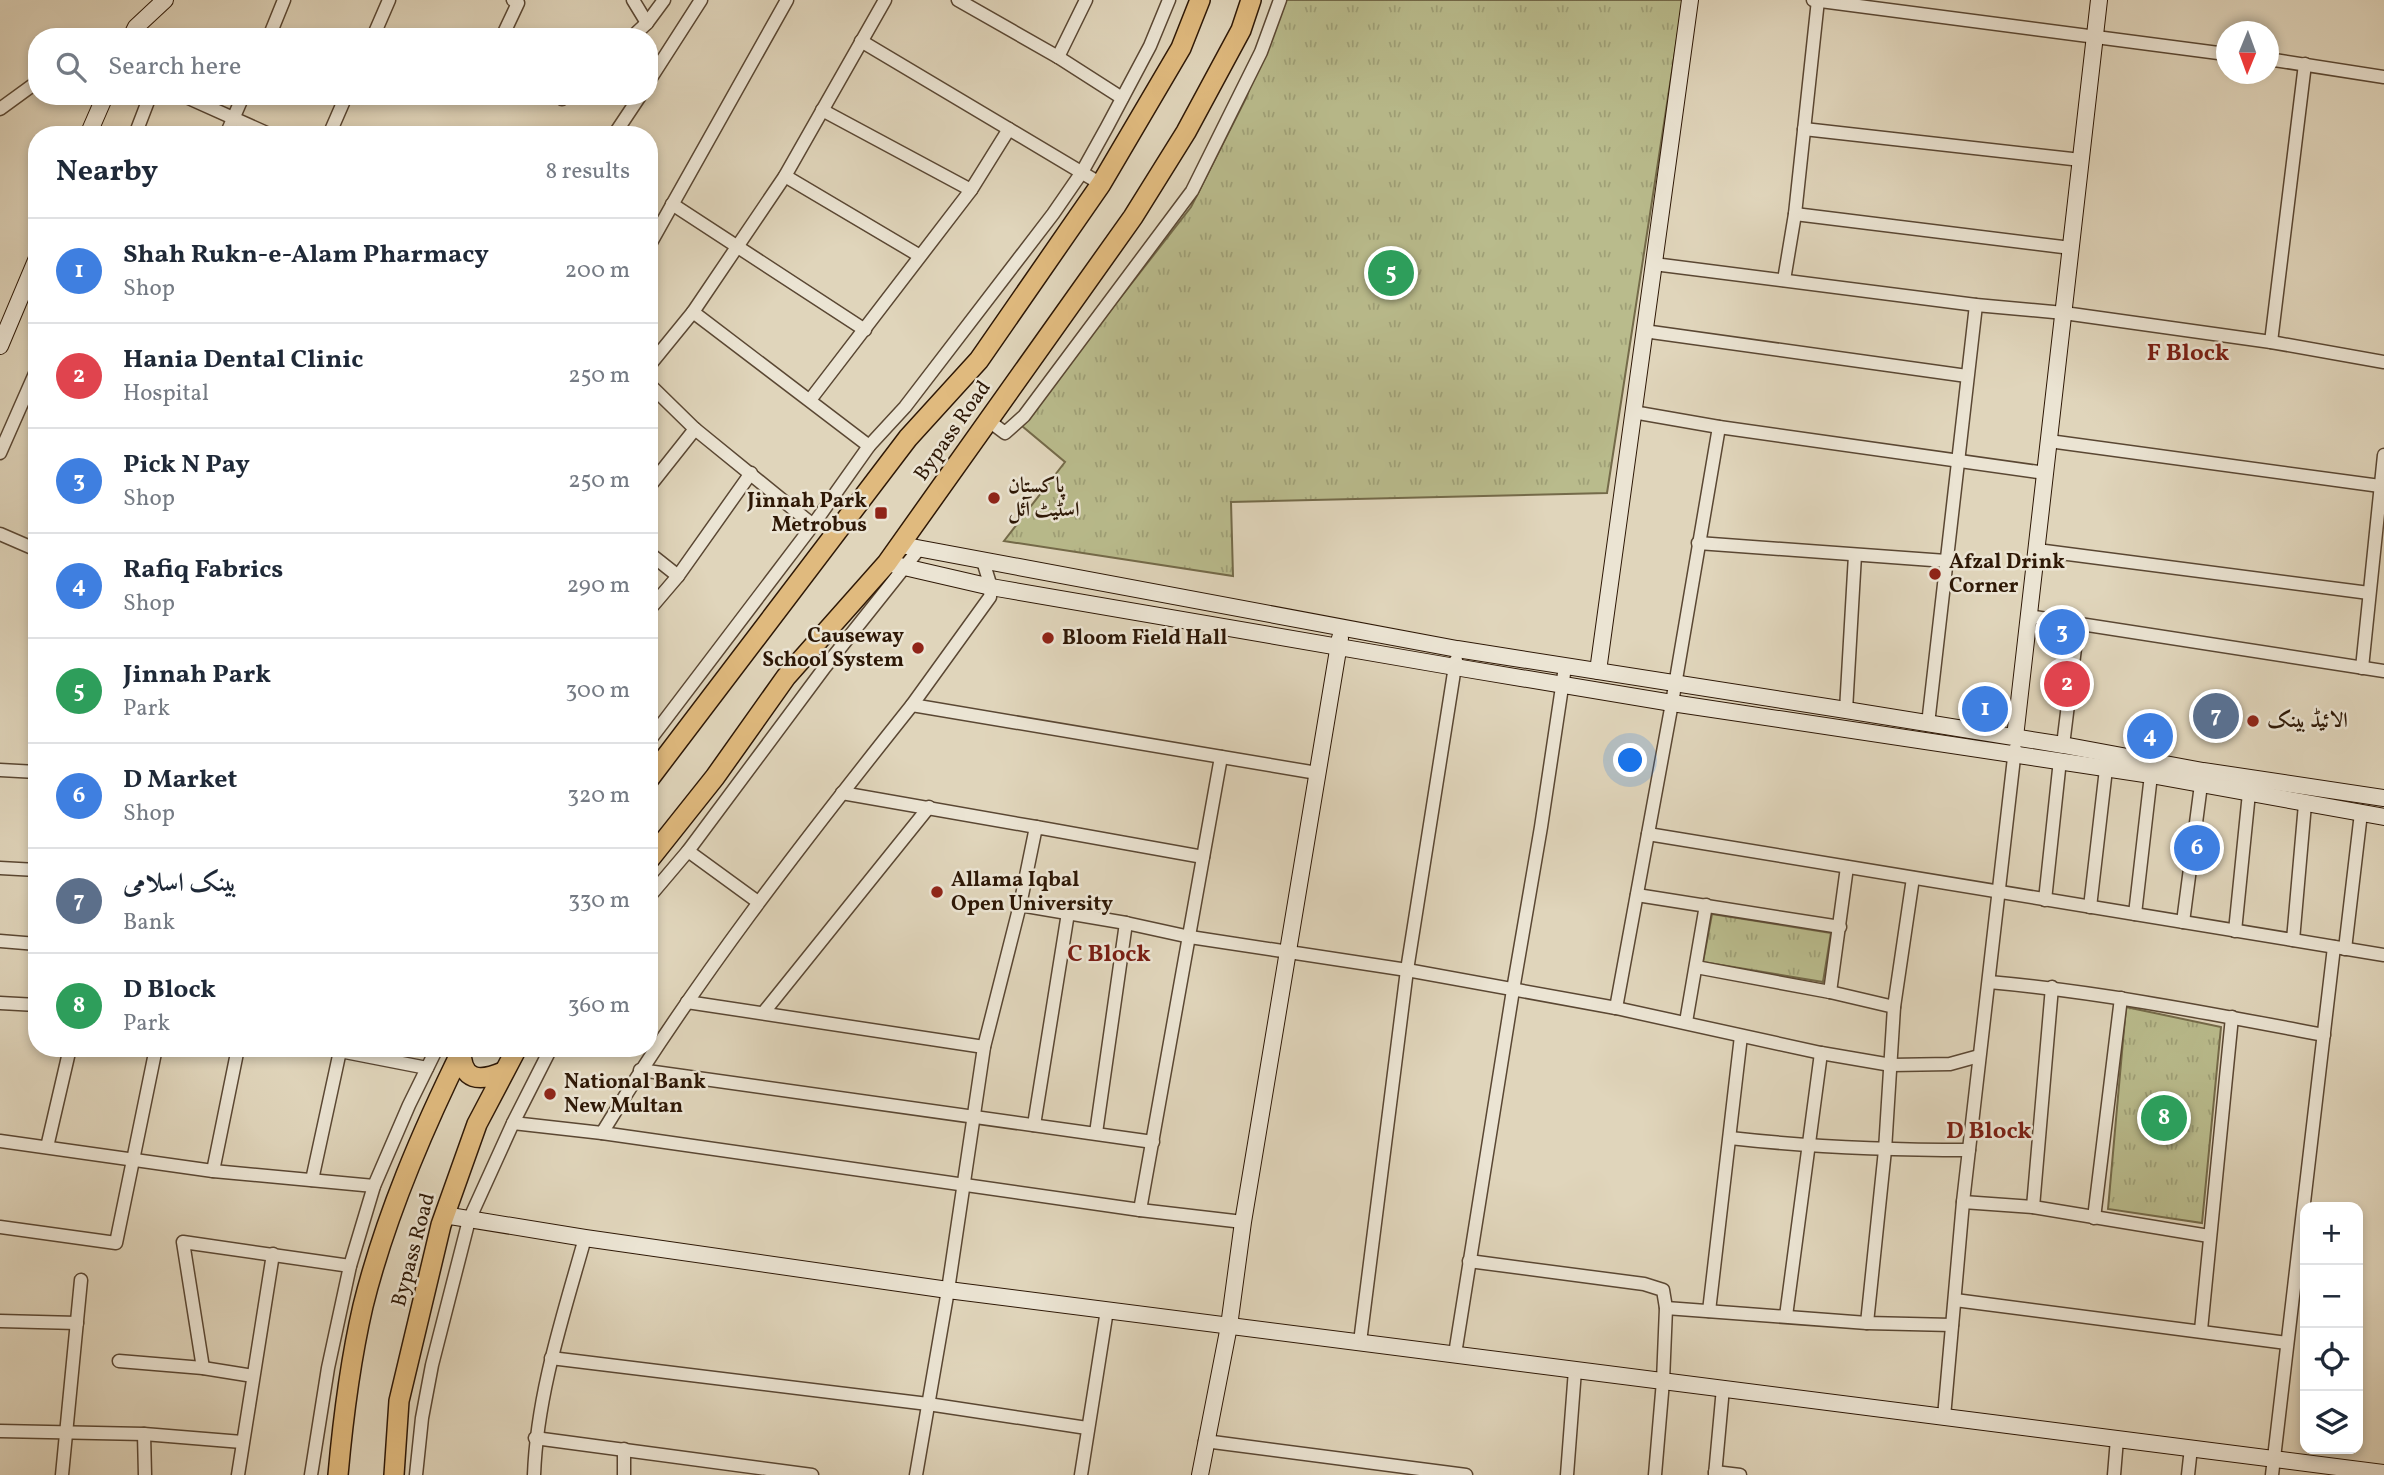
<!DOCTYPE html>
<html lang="en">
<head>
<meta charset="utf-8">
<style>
	body { margin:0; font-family:Vollkorn,Amiri,serif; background:#f6f6f7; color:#1f2937 }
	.controls { position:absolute; right:21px; bottom:21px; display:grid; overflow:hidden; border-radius:14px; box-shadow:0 4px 10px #0003 }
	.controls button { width:63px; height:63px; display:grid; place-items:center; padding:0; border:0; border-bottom:2px solid #e0e1e3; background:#fff; color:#1f2937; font:35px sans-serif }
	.compass { position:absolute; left:2216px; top:21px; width:63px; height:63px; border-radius:50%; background:#fff; box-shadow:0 4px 10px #0003; rotate:181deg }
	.you { position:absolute; left:1631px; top:761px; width:24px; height:24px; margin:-18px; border:5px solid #fff; border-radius:50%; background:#1a73e8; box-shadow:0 0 0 10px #1a73e833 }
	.badge { display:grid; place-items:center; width:46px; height:46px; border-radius:50%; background:#8f2418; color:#fff; font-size:23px; font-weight:700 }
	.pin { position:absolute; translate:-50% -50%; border:4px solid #fff; box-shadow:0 2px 7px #0006 }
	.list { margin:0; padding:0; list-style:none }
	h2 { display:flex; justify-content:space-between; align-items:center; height:91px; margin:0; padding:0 28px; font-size:30px }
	h2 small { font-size:23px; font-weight:400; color:#747a83 }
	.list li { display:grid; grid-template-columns:46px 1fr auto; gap:21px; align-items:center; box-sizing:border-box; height:105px; padding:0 28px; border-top:2px solid #e0e1e3 }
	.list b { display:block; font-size:26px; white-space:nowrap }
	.list p { margin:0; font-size:23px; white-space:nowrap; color:#747a83 }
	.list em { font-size:23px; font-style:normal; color:#747a83 }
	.icon { flex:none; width:38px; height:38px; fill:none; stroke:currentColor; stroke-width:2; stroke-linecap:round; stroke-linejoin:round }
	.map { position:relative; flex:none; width:2384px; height:1475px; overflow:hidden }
	.search { position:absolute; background:#fff; box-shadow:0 4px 10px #0003; left:28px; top:28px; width:630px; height:77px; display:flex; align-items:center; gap:18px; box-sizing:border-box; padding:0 24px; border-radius:28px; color:#747a83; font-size:26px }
	.panel { position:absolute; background:#fff; box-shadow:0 4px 10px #0003; left:28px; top:126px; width:630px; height:931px; border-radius:28px }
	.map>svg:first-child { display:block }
	.park { fill:url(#park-tufts); stroke:#746a49; stroke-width:2 }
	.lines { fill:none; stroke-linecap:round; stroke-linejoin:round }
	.street-casing { stroke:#5a4733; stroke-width:15 }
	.secondary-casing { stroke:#2e1806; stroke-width:18 }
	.primary-casing { stroke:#2e1806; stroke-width:22 }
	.street { stroke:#ebe4d3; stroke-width:12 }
	.secondary { stroke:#ebe4d3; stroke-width:16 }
	.primary { stroke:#e0ba7e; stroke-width:19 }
	.poi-dot { fill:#8f2418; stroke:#ebe4d3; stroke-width:2.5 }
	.labels { text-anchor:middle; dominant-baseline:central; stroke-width:5; stroke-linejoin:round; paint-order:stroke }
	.street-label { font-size:21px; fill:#2e1806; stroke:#ebe4d3 }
	.poi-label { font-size:21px; font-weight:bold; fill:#2e1806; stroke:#ebe4d3; text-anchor:start }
	.quarter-label { font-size:24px; font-weight:bold; fill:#7a1f14; stroke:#ebe4d3 }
</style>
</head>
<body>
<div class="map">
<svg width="2384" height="1475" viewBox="0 0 2384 1475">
	<defs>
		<pattern id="park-tufts" width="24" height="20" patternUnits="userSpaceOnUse" patternTransform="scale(1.75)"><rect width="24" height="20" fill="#b9bb8c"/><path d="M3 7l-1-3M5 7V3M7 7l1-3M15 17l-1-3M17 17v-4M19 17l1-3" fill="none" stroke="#9fa077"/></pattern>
	</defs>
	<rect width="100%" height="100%" fill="#e0d5bb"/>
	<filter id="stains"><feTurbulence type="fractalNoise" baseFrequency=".00286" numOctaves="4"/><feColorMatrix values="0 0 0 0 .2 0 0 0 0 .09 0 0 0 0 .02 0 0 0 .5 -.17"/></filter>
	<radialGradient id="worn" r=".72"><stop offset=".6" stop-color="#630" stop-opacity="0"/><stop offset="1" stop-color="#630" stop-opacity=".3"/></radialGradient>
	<g class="park">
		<polygon points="1281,0 1683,0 1607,493 1231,502 1233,576 1004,541 1065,462 1022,426 1029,415 1191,207 1246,98"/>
		<polygon points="1712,914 1831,933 1823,982 1703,962"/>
		<polygon points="2126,1007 2221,1027 2202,1223 2108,1209"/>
	</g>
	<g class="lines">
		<g class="street-casing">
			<g id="street">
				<polyline points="633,0 647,23"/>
				<polyline points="958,0 1058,57 1122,98"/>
				<polyline points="1813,0 2226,54"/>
				<polyline points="269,37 284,0"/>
				<polyline points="373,37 389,0"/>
				<polyline points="502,37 518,3 513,0"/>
				<polyline points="632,37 647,23 664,0"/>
				<polyline points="861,41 1101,184"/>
				<polyline points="1058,57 1086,0"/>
				<polyline points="2268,59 2384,77"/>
				<polyline points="649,81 701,0"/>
				<polyline points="184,96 271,135"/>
				<polyline points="562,99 565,96"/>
				<polyline points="0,109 37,82"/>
				<polyline points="822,110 971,190"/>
				<polyline points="1804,129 2081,160"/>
				<polyline points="135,135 150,96"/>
				<polyline points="226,135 243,96"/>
				<polyline points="329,135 346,96"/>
				<polyline points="614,135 640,96"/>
				<polyline points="785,176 920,256"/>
				<polyline points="672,204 865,330"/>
				<polyline points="1795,214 2071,248"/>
				<polyline points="649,246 787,0"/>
				<polyline points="1654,264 1976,305 2064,313 2271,342 2384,362"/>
				<polyline points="1784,280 1795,214 1818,0"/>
				<polyline points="693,312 869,446"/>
				<polyline points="1644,331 1967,376"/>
				<polyline points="2271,342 2305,64"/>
				<polyline points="649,366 693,312 785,176 885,0"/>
				<polyline points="649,384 695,429 813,525"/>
				<polyline points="810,400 971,190 1009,129"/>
				<polyline points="1633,412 1719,427 2045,473"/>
				<polyline points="989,421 1005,433 1024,416 1192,191 1261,52 1280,0"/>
				<polyline points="2049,441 2380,486"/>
				<polyline points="0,453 37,369"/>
				<polyline points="649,487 695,429"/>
				<polyline points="0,534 37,550"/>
				<polyline points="1698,543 1946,561"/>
				<polyline points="2037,550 2369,593"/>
				<polyline points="649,553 678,576"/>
				<polyline points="649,610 678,576 751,473"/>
				<polyline points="2029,616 2384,671"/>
				<polyline points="2362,668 2384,455"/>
				<polyline points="912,705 990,597 991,587 983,561"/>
				<polyline points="1846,710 1855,555"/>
				<polyline points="1928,724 1976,305"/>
				<polyline points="649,741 813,525 869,446 905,407 1053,214 1082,172 1107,127 1150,46 1169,0"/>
				<polyline points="2063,745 2078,624"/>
				<polyline points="0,770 37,772"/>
				<polyline points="842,793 1036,827"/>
				<polyline points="1648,834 2384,955"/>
				<polyline points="688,851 758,902"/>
				<polyline points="0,868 37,870"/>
				<polyline points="1637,895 1840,927"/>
				<polyline points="649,897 688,851 825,667 919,549"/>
				<polyline points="2045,900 2060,760"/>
				<polyline points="1020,905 1126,923 1190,937 1407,970 1616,1008 1821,1053 1891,1065 1950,1064 1979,1056"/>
				<polyline points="2090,907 2106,769"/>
				<polyline points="2135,914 2151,775"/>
				<polyline points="2183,922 2202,777"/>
				<polyline points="2235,931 2249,793"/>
				<polyline points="2293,940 2305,804"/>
				<polyline points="0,941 37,944"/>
				<polyline points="2345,949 2361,813"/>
				<polyline points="1696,967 1830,992 1894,1007"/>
				<path d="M1989 982C2102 992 2213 1014 2324 1035"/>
				<polyline points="1830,992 1847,867"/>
				<polyline points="687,1002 984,1047"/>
				<polyline points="0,1003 37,1005"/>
				<polyline points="1616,1008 1672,703 1719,427"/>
				<polyline points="764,1012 929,807"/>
				<polyline points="1686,1022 1706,905"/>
				<polyline points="640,1070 1153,1142"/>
				<path d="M513 1123 602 1133C694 982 802 843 912 705L1317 773"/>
				<polyline points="1034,1125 1068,913"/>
				<polyline points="602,1133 1140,1210 1243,1222"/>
				<polyline points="1096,1133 1126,923"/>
				<path d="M1730 1138C1810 1147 1888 1150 1969 1150"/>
				<polyline points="0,1141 213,1171 374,1186"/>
				<polyline points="47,1147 70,1048"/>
				<polyline points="213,1171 238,1048"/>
				<polyline points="312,1180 340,1051 427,1068"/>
				<polyline points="1963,1202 2033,1207 2209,1236"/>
				<polyline points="2033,1207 2052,987"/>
				<polyline points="1140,1210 1221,757"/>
				<polyline points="2094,1218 2121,998"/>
				<polyline points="0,1227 116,1243 156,1048"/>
				<polyline points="1469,1261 1644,1284 1663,1290 1666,1308 1663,1381 1655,1475"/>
				<polyline points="1955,1300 2287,1343"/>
				<polyline points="1666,1308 1867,1323 1952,1325"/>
				<polyline points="1709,1311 1741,1036"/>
				<polyline points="1786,1316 1821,1053"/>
				<polyline points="0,1321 77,1323"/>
				<polyline points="1867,1323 1885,1150 1894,1007 1913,878"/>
				<polyline points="2201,1330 2232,1017"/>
				<polyline points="1360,1342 1407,970 1456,660"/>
				<polyline points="1455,1354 1513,990 1541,827 1565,667"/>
				<polyline points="551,1358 928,1404 1087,1428"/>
				<polyline points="119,1361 203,1368 253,1376"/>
				<polyline points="203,1368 183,1242 350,1266"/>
				<polyline points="1944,1417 1963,1202 2015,749"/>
				<polyline points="0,1431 144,1434 242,1442"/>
				<polyline points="144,1434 145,1475"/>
				<polyline points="535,1438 812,1475"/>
				<polyline points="1205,1441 1466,1475"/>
				<polyline points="1715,1472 1740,1475"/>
				<polyline points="62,1475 81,1280"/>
				<polyline points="238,1475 273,1254"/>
				<polyline points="311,1475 328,1368 350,1266 374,1186 409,1105 437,1048"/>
				<polyline points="416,1475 422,1418 432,1365 469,1220 513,1123 551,1048"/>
				<path d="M534 1475C537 1394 563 1316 585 1238"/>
				<polyline points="624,1475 624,1449"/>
				<polyline points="916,1475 948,1290 984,1047 1020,905 1036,827 1203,857"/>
				<polyline points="1081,1475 1107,1310"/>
				<polyline points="1567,1475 1575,1370"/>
				<polyline points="1715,1475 1723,1388"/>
				<polyline points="2114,1475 2117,1439"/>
				<polyline points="2188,1475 2191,1448"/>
				<polyline points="2272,1475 2334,947"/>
			</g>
		</g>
		<g class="secondary-casing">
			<g id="secondary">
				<polyline points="131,37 136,27 165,0"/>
				<polyline points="88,135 105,96"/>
				<polyline points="0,346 37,258"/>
				<polyline points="901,545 1457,649 1846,710 2063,745 2203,771 2384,798"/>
				<polyline points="887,563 991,587 1455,667 1672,703 2151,775 2384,817"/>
				<polyline points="1598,671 1690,0"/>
				<polyline points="2015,737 2099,0"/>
				<polyline points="444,1215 585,1238 948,1290 2384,1473"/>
				<polyline points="1200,1475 1229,1326 1243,1222 1340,638"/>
			</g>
		</g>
		<g class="primary-casing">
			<g id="primary">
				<polyline points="649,779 908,438 979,360 1101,184 1181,48 1200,0"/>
				<polyline points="649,860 715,777 786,677 887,563 1133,217 1186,132 1241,30 1251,0"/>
				<path d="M461 1051C462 1081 479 1082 503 1072"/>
				<path d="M338 1475C343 1419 350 1362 363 1306 385 1217 422 1131 463 1048"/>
				<polyline points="394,1475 399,1401 441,1225 477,1124 517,1048"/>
			</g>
		</g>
		<use href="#street" class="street"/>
		<use href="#secondary" class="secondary"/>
		<use href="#primary" class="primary"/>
	</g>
	<g class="poi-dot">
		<circle cx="994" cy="498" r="7"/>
		<rect x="874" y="506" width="14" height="14" rx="3.5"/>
		<circle cx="1935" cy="574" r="7"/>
		<circle cx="1048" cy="638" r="7"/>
		<circle cx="918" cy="648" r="7"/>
		<circle cx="2253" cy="721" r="7"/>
		<circle cx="937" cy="892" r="7"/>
		<circle cx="550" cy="1094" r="7"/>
	</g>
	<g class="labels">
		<g class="street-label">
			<text transform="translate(953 431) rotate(-55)">Bypass Road</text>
			<text transform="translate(414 1250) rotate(-75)">Bypass Road</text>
		</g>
		<g class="poi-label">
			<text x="1008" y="486">پاکستان<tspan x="1008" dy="24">اسٹیٹ آئل</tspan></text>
			<text x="867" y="501" text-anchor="end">Jinnah Park<tspan x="867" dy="24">Metrobus</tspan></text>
			<text x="1949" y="562">Afzal Drink<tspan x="1949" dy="24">Corner</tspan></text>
			<text x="904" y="636" text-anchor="end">Causeway<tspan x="904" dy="24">School System</tspan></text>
			<text x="1062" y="638">Bloom Field Hall</text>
			<text x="2267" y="721">الائیڈ بینک</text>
			<text x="951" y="880">Allama Iqbal<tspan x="951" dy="24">Open University</tspan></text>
			<text x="564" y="1082">National Bank<tspan x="564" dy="24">New Multan</tspan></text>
		</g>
		<g class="quarter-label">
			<text x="2188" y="354">F Block</text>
			<text x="1109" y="955">C Block</text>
			<text x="1989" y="1132">D Block</text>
		</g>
	</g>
	<rect width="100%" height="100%" filter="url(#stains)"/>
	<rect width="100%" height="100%" fill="url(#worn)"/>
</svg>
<div class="controls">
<button>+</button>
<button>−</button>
<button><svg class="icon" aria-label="locate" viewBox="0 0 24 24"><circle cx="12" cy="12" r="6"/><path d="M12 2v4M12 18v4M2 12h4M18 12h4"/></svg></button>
<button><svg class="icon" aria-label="layers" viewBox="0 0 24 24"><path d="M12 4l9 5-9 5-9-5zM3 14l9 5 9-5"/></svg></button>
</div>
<svg class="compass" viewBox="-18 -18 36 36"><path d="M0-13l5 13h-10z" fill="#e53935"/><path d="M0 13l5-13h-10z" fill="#747a83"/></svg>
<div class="you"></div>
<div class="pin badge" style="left:1985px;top:709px;background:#3f7fe0">1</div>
<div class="pin badge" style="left:2067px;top:684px;background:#e0444e">2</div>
<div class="pin badge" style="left:2062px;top:632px;background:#3f7fe0">3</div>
<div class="pin badge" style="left:2150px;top:736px;background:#3f7fe0">4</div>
<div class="pin badge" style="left:1391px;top:273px;background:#2e9e5b">5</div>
<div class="pin badge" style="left:2197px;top:848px;background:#3f7fe0">6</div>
<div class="pin badge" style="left:2216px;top:716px;background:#5c6f8a">7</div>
<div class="pin badge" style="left:2164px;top:1118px;background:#2e9e5b">8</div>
<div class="search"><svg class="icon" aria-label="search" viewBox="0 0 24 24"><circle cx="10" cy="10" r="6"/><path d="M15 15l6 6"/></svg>Search here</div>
<section class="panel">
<h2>Nearby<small>8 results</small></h2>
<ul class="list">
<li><span class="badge" style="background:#3f7fe0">1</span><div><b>Shah Rukn-e-Alam Pharmacy</b><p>Shop</p></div><em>200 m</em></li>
<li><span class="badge" style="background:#e0444e">2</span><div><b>Hania Dental Clinic</b><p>Hospital</p></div><em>250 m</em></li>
<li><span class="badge" style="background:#3f7fe0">3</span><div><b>Pick N Pay</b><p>Shop</p></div><em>250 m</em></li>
<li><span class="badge" style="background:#3f7fe0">4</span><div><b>Rafiq Fabrics</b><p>Shop</p></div><em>290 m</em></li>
<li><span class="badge" style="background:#2e9e5b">5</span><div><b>Jinnah Park</b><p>Park</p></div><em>300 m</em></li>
<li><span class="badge" style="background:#3f7fe0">6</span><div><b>D Market</b><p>Shop</p></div><em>320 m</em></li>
<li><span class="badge" style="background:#5c6f8a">7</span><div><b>بینک اسلامی</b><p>Bank</p></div><em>330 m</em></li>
<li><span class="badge" style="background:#2e9e5b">8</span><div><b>D Block</b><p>Park</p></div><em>360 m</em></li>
</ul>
</section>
</div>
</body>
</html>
